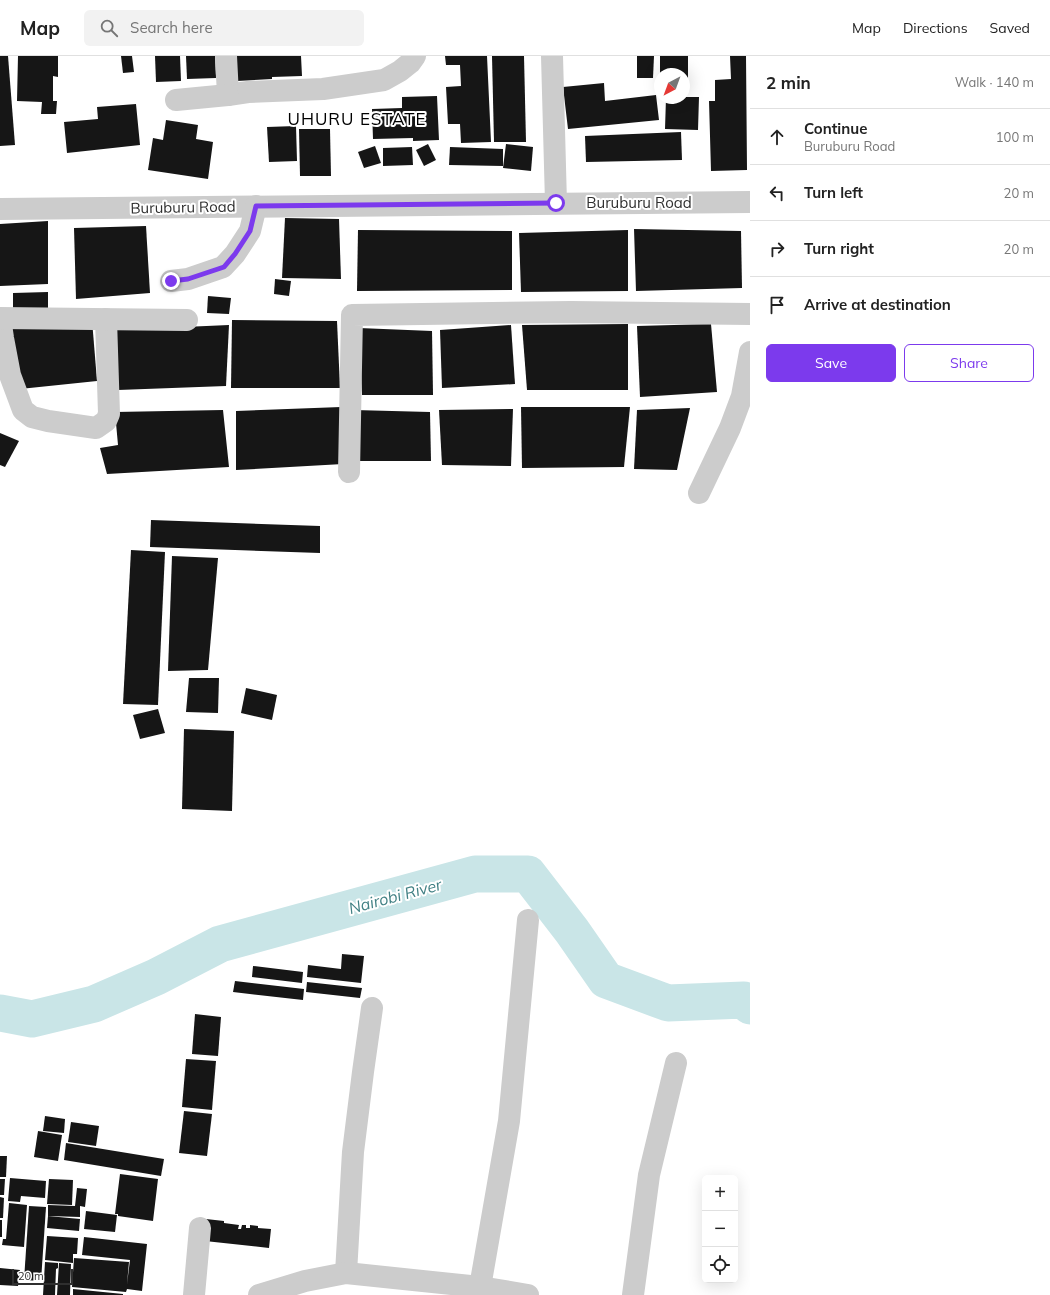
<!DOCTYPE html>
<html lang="en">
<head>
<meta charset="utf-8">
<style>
	body { margin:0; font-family:Mulish,sans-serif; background:#f2f2f2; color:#222 }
	.controls { position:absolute; right:12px; bottom:12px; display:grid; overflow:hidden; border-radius:6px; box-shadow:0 4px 16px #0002 }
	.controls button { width:36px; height:36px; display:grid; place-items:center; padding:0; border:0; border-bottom:1px solid #e0e0e0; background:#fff; color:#222; font:20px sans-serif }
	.compass { position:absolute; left:654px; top:12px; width:36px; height:36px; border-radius:50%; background:#fff; box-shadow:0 4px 16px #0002; rotate:221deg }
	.scale { position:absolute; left:12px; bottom:10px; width:61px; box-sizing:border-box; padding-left:4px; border:2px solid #2f2f2f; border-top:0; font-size:11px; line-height:14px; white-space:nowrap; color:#2f2f2f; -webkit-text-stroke:3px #fff; paint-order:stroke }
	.stop { position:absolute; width:12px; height:12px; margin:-9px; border:3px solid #7c3aed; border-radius:50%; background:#fff }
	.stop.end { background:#7c3aed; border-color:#fff; box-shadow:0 1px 4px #0008 }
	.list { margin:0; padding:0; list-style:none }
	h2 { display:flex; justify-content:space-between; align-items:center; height:52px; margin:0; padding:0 16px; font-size:17px }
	h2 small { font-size:13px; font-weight:400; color:#767676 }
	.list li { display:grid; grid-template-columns:26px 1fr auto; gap:12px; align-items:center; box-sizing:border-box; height:56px; padding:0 16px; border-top:1px solid #e0e0e0 }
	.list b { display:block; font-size:15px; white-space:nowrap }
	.list p { margin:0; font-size:13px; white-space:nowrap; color:#767676 }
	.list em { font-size:13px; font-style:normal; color:#767676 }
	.actions { display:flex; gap:8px; padding:12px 16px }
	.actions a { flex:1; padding:9px 0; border:1px solid #7c3aed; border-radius:6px; text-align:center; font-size:14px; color:#7c3aed }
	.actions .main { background:#7c3aed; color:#fff }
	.icon { flex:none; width:22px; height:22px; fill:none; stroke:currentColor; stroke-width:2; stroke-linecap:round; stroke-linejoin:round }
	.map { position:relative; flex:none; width:750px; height:1239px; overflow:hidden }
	header { display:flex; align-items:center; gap:24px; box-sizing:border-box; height:56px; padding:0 20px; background:#fff; border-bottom:1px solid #e0e0e0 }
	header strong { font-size:19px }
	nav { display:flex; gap:22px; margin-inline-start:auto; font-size:14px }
	.search { width:280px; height:36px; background:#f2f2f2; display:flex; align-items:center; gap:10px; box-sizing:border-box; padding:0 14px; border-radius:6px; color:#767676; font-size:15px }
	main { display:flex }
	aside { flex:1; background:#fff }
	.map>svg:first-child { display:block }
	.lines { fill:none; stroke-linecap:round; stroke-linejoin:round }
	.river { stroke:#c9e5e7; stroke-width:37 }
	.building { fill:#161616 }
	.minor { stroke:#ccc; stroke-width:22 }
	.route { stroke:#7c3aed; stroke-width:5 }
	.labels { text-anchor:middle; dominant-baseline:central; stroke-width:4; stroke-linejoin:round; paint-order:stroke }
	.street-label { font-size:15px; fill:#2f2f2f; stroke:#fff }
	.water-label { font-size:16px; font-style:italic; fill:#418084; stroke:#fff }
	.quarter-label { font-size:17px; letter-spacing:1px; fill:#000; stroke:#fff }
</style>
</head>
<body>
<header>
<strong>Map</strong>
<div class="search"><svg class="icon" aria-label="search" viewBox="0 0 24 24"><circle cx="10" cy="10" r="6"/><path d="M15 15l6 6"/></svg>Search here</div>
<nav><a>Map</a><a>Directions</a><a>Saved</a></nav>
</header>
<main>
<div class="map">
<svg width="750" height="1239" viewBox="0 0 750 1239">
	<rect width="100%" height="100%" fill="#fff"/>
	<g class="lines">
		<polyline class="river" points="0,957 32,963 94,948 156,921 220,888 475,818 528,818 572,875 606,924 668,947 744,944 750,950"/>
	</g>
	<g class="building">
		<polygon points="0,0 8,0 15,89 0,90"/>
		<polygon points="18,0 58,0 58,21 53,20 53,45 57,45 56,58 41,58 42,46 17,45"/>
		<polygon points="121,0 132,0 134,16 123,17"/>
		<polygon points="155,0 180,0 181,25 156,26"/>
		<polygon points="186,0 215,0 216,22 187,23"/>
		<polygon points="236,0 301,0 302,20 272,21 272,23 237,25"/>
		<polygon points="445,0 487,0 491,86 461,87 460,68 448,68 446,31 461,30 460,9 446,9"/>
		<polygon points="492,0 524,0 526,86 494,86"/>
		<polygon points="637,0 654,0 653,22 637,22"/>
		<polygon points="660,0 688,0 688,36 684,36 684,18 660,18"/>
		<polygon points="730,0 746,0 747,114 711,115 709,45 715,45 715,24 731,23"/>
		<polygon points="604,27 605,45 656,39 659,64 568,73 563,31"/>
		<polygon points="437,40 439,84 413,85 413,82 373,83 372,53 402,52 402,41"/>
		<polygon points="684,41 699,41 698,74 665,73 666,42 684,42"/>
		<polygon points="136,48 140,89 67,97 64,66 98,63 97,51"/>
		<polygon points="166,64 198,69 196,83 213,86 208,123 148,114 153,82 163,84"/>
		<polygon points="296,70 297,105 269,106 267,71"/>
		<polygon points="299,73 330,73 331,120 300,120"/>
		<polygon points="681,76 682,104 586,106 585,80"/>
		<polygon points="428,88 436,104 424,110 416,94"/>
		<polygon points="506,88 533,91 531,115 503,112"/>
		<polygon points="375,90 381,107 364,112 358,96"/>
		<polygon points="412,91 413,109 383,110 383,92"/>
		<polygon points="450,91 503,93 503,110 449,109"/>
		<polygon points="285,162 339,163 341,223 282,222"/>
		<polygon points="48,165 48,228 0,230 0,168"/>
		<polygon points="146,170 150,237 76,243 74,172"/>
		<polygon points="634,173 741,175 742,232 636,235"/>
		<polygon points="358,174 512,175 512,234 357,235"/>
		<polygon points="628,174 628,235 521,236 519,177"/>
		<polygon points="275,223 291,225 289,240 274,238"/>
		<polygon points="48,236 48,257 13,258 13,237"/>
		<polygon points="208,240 231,242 229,258 207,257"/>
		<polygon points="92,264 97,325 20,333 9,268"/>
		<polygon points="232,264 337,265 340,332 231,332"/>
		<polygon points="628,268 628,334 527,334 522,269"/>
		<polygon points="711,268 717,336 640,341 637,270"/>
		<polygon points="229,269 226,330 118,334 116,274"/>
		<polygon points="511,269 515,328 442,332 440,274"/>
		<polygon points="359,272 432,275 433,339 362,339"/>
		<polygon points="341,351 343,408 236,414 236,355"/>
		<polygon points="521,351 630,351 624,411 522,412"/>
		<polygon points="690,352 677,414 634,413 637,354"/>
		<polygon points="513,353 511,410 442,409 439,354"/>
		<polygon points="223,354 229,411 107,418 100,392 118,389 115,356"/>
		<polygon points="354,354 430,356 431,405 356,405"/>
		<polygon points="0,377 19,385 5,411 0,409"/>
		<polygon points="151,464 320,470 320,497 150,491"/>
		<polygon points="131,494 165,496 158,649 123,648"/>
		<polygon points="172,500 218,502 208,614 168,615"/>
		<polygon points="189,622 219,622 218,657 186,656"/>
		<polygon points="246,632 277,639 272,664 241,657"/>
		<polygon points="158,653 165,677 140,683 133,659"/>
		<polygon points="184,673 234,675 232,755 182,753"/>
		<polygon points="342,898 364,900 361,927 307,921 308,909 341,913"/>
		<polygon points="253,910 303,916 302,927 252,921"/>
		<polygon points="235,925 304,933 303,944 233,936"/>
		<polygon points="307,926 362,932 360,942 306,936"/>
		<polygon points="195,958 221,961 218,1000 192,998"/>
		<polygon points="186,1003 216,1005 212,1054 182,1051"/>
		<polygon points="184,1055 212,1058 207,1100 179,1097"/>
		<polygon points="45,1060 65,1063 64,1077 43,1075"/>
		<polygon points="71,1066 99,1070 96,1090 68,1086"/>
		<polygon points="38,1075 62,1079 58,1105 34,1101"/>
		<polygon points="66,1087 164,1103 161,1120 64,1104"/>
		<polygon points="0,1100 7,1100 6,1121 0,1121"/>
		<polygon points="120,1118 158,1123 153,1165 118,1160 118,1158 115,1158"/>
		<polygon points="10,1122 46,1125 45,1142 21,1140 20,1146 8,1145"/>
		<polygon points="0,1123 5,1123 4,1139 0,1139"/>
		<polygon points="49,1123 73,1124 72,1149 47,1148"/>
		<polygon points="77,1132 87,1133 85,1151 80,1150 80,1161 48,1160 48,1149 75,1150"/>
		<polygon points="0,1141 4,1142 3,1162 0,1162"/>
		<polygon points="9,1147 27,1149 24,1191 2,1189 3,1183 6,1183"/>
		<polygon points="29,1150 46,1151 41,1225 24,1224"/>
		<polygon points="86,1155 117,1159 115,1176 84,1173"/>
		<polygon points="48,1160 80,1163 79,1175 47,1172"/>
		<polygon points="206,1163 224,1165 224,1167 239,1169 238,1173 241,1173 242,1169 246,1169 246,1172 250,1172 250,1169 258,1170 258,1172 271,1173 269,1192 205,1185"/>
		<rect x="0" y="1164" width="2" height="17"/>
		<polygon points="47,1180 78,1182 77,1198 73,1198 73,1207 45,1204"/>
		<polygon points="84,1181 147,1188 142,1235 127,1233 126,1236 72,1231 74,1202 129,1206 127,1228 130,1204 82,1199"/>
		<polygon points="45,1206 58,1207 58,1212 56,1213 55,1239 43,1239"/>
		<polygon points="59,1207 71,1208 70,1239 57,1239"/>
		<polygon points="0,1212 20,1214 18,1230 0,1229"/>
		<polygon points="73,1233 123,1238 123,1239 73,1239"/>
	</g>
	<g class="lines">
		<g class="minor">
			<polyline points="226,0 228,39 248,36 323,33 384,24 400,15 410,7 415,0"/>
			<polyline points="552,0 556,147"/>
			<polyline points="176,44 228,39"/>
			<polyline points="0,153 750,146"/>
			<polyline points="171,225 188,223 223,211 235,198 250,175 256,150"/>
			<polyline points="0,262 3,282 10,319 23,354 32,361 48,365 96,372 106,365 109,358 106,263"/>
			<polyline points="0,262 187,264"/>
			<polyline points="349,416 352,259 571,256 750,258"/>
			<polyline points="699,437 730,372 742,340 750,296"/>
			<polyline points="346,1217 353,1096 363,1016 372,952"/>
			<polyline points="480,1231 509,1065 528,864"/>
			<polyline points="194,1239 200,1172"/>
			<polyline points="259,1239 305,1225 346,1217 480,1231 528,1239"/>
			<polyline points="633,1239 649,1119 676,1007"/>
		</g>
	</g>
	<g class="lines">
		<polyline class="route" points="171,225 188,223 224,211 235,198 250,175 256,150 556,147"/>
	</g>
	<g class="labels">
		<g class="street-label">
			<text x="639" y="146">Buruburu Road</text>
			<text transform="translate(183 151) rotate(-1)">Buruburu Road</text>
		</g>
		<g class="water-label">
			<text transform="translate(395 840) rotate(-15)">Nairobi River</text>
		</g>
		<g class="quarter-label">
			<text x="357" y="62">UHURU ESTATE</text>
		</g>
	</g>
</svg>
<div class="controls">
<button>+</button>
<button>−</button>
<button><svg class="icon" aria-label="locate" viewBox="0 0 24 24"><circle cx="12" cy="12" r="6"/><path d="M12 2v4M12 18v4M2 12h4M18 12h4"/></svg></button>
</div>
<svg class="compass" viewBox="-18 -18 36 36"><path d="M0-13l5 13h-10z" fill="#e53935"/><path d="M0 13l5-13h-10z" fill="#767676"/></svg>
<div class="scale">20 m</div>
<div class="stop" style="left:556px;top:147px"></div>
<div class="stop end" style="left:171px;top:225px"></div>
</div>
<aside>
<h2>2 min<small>Walk · 140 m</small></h2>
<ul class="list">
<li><svg class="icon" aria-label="ahead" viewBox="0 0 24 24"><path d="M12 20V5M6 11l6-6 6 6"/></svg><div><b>Continue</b><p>Buruburu Road</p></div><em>100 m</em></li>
<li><svg class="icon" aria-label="left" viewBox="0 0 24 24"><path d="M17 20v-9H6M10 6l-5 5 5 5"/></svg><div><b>Turn left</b></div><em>20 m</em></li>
<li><svg class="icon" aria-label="right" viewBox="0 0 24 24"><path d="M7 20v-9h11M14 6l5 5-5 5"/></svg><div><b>Turn right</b></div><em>20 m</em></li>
<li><svg class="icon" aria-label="arrive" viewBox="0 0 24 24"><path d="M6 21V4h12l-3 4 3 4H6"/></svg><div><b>Arrive at destination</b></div></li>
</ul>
<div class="actions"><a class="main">Save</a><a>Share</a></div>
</aside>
</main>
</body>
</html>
